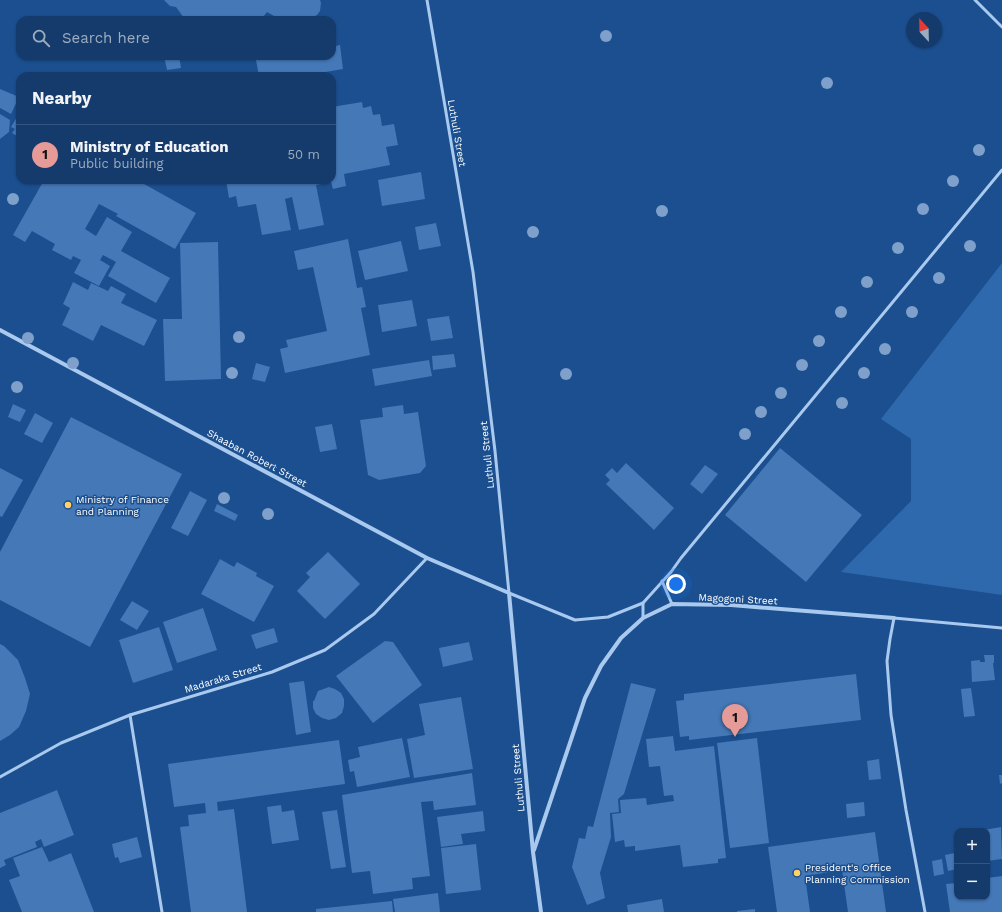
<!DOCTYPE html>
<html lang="en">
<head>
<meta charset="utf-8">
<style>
	body { margin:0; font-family:"Work Sans",sans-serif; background:#1d4271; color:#f1f3f6 }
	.controls { position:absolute; right:12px; bottom:12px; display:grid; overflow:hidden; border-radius:8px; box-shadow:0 1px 3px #0004 }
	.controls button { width:36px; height:36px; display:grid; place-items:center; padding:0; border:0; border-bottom:1px solid #33557e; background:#143b6b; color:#f1f3f6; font:20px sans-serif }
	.compass { position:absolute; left:906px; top:12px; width:36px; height:36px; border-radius:50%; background:#143b6b; box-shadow:0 1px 3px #0004; rotate:338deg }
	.you { position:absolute; left:676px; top:584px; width:14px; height:14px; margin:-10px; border:3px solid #fff; border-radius:50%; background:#1a73e8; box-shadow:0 0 0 6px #1a73e833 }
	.badge { display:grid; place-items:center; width:26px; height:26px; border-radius:50%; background:#e69b98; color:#111; font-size:13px; font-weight:700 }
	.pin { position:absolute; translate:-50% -33px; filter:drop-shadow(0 1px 2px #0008) }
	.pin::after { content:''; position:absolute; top:21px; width:14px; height:12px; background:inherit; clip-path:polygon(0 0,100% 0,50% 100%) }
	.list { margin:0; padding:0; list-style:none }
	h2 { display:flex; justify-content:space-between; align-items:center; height:52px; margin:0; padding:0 16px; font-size:17px }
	h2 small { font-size:13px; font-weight:400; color:#9dadc1 }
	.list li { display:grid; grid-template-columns:26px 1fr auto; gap:12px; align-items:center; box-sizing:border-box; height:60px; padding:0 16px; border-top:1px solid #33557e }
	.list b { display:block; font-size:15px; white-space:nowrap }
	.list p { margin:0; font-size:13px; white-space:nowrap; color:#9dadc1 }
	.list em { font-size:13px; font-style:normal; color:#9dadc1 }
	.icon { flex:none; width:22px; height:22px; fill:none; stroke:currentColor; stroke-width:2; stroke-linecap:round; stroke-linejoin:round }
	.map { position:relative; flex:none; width:1002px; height:912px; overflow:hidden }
	.search { position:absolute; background:#143b6b; box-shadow:0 1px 3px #0004; left:16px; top:16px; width:320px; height:44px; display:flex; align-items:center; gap:10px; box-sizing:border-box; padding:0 14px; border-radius:12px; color:#9dadc1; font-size:15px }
	.panel { position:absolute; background:#143b6b; box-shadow:0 1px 3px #0004; left:16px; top:72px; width:320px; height:112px; border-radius:12px }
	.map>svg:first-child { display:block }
	.green { fill:#2e69ad }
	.building { fill:#4478b7 }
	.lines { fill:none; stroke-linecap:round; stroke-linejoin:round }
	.lane { stroke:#a9c9ee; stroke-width:3 }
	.street { stroke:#a9c9ee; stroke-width:4 }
	.tree { fill:#7ea0ca }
	.poi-dot { fill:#ffd166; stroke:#1b4f8f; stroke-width:1.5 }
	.labels { text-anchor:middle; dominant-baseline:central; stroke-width:3; stroke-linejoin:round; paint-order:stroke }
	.street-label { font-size:10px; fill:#fff; stroke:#1b4f8f }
	.poi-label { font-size:10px; fill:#fff; stroke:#1b4f8f; text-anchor:start }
</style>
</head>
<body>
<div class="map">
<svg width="1002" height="912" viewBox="0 0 1002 912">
	<rect width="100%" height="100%" fill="#1b4f8f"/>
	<polygon class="green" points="1002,263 1002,595 841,572 911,501 911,439 881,419"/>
	<g class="building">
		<polygon points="164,0 320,0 321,3 320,11 317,15 313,17 312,20 281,20 267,12 263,17 253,20 251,20 250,19 248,20 183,20 184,18 176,7 170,6"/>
		<polygon points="340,45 343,69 303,76 259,76 256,60 279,56 332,56 332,47"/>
		<polygon points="164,56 179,56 181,68 167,70"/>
		<polygon points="0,89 19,97 11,114 0,108"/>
		<polygon points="362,102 363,108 371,106 373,115 380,114 382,126 394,124 398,145 386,147 390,165 344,174 346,186 333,189 331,182 316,185 324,225 299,230 292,197 285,199 291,230 262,235 256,204 238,207 236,196 229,198 226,180 332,180 332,107"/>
		<polygon points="20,112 20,138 12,133 15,129 11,127"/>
		<polygon points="0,114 10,120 9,132 0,139"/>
		<polygon points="421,172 425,199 382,206 378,180"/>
		<polygon points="44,180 137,180 196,213 175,249 116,216 118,214 99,204 85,229 96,236 107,217 132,232 121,251 170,278 156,303 108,276 116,262 103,255 100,260 110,266 99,286 74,273 81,260 73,256 71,260 52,250 55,244 32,231 25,242 13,235"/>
		<polygon points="436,223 441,246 419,250 415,227"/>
		<polygon points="348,239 357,288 362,287 366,307 361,308 370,355 285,373 280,349 288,347 286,340 327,331 313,267 298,270 294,251"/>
		<polygon points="401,241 408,271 365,280 358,251"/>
		<polygon points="218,242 221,379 165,381 163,319 182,319 180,243"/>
		<polygon points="73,282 88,290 91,283 108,291 111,286 126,294 121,303 157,320 144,346 101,325 93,341 62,325 70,308 63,304"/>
		<polygon points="412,300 417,326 382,332 378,305"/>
		<polygon points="449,316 453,338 431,341 427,319"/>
		<polygon points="454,354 456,367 433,370 432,356"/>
		<polygon points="429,360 432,376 375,386 372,369"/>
		<polygon points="256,363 270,367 265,382 252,379"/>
		<polygon points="13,404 26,410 20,422 8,417"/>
		<polygon points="403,405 404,414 418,412 426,466 420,473 379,480 368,475 360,420 383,417 382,408"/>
		<polygon points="35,413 53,423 42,443 24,434"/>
		<polygon points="71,417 182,474 90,647 0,600 0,552"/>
		<polygon points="332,424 337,449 320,452 315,427"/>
		<polygon points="780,448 862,515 806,582 725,515"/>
		<polygon points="626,463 674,508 654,530 606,484 610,480 605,475 612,468 617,473"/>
		<polygon points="705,465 718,474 702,494 690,484"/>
		<polygon points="0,468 23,480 2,517 0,516"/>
		<polygon points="190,491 207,500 188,536 171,528"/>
		<polygon points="217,504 238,515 235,521 214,511"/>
		<polygon points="328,552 360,584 325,619 297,591 310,577 306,573"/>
		<polygon points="220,559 234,567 237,562 257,573 256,576 274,586 254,622 201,594"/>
		<polygon points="132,601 149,611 137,630 120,620"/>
		<polygon points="203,608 217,650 177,663 163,622"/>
		<polygon points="159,627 173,670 133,683 119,640"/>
		<polygon points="274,628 278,642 256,649 251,635"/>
		<polygon points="385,641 393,642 422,685 373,723 336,676"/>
		<polygon points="469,642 473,660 443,667 439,648"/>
		<polygon points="0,644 4,646 18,660 25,678 30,694 26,711 19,727 10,735 0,741"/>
		<polygon points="984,655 994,655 994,663 993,663 995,680 972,682 971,661 980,660 980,662 985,662"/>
		<polygon points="856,674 861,720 689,740 689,736 680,737 676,701 684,700 684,694"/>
		<polygon points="304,681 311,732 296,735 289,683"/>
		<polygon points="631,683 656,689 624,794 618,799 619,812 610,813 611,837 600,873 605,898 587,905 572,867 579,838 585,839 588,826 593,827"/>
		<polygon points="329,687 335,689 341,693 344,699 344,706 342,713 336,718 329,720 322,718 316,714 313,708 313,701 314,701 318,691"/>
		<polygon points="971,688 975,716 964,717 961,689"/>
		<polygon points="461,697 473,769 414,778 407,739 425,735 419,704"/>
		<polygon points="673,736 675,751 714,746 726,858 718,859 718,863 683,867 680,845 635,851 635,846 625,847 624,840 615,842 612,814 621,813 620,800 646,798 647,805 674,801 673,795 664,796 660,766 649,767 646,739"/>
		<polygon points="402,738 410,777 357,787 354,771 350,772 348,760 360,757 358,747"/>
		<polygon points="757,738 769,843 730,848 717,743"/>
		<polygon points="339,740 345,784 217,802 218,811 234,809 247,912 191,912 180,827 189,826 188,815 206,813 205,803 174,807 168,764"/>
		<polygon points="879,759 881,779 869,780 867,761"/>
		<polygon points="472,773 476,805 434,810 433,801 421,802 430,876 412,878 413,889 373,894 370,871 352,873 342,795"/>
		<polygon points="999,775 1002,775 1002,783 1000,784"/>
		<polygon points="57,790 74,835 44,847 41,839 35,842 37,847 4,860 6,865 0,868 0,813"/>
		<polygon points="864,802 865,816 847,818 846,804"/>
		<polygon points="281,805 282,812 294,810 299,840 272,844 267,807"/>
		<polygon points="337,810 346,867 331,869 322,812"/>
		<polygon points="483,811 485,831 461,834 463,844 441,847 437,817"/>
		<polygon points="1001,827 1002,859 987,861 987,831 984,830"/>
		<polygon points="875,832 886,912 848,912 842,870 805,876 810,912 777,912 768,847"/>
		<polygon points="137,837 142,857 120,863 118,857 115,858 112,844"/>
		<polygon points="476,844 481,890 446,894 441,848"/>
		<polygon points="42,847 49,862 71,853 94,912 22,912 9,880 20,876 13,858"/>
		<polygon points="955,853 957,869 948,871 945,855"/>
		<polygon points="942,859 944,874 934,876 932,861"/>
		<polygon points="1002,876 1002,912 950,912 946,884 957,883 957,897 987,897 987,878"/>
		<polygon points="438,893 440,912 395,912 393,899"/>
		<polygon points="662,899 664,912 628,912 627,905"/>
		<polygon points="392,901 393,912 316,912 316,909"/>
		<polygon points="755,909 755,912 737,912 737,911"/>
	</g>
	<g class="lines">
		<g class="lane">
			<polyline points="427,0 473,272 495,451 509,593 575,620 608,617 643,603 671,572 681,558 1002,170"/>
			<polyline points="975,0 1002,27"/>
			<polyline points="662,581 672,604"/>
			<polyline points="643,603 643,618"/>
			<polyline points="130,715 162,912"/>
			<polyline points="0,777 61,743 130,715 272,672 325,650 374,614 427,558"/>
			<polyline points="925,912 906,810 891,715 887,661 890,639 894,618 1002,628"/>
		</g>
		<g class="street">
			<polyline points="0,330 427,558 509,593 533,852 541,912"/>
			<polyline points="534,850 585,698 601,666 621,638 643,618 672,604 731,605 894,618"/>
		</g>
	</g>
	<g class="tree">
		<circle cx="606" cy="36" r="6"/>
		<circle cx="827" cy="83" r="6"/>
		<circle cx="979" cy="150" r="6"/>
		<circle cx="953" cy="181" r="6"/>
		<circle cx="13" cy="199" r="6"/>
		<circle cx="923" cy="209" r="6"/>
		<circle cx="662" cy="211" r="6"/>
		<circle cx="533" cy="232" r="6"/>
		<circle cx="970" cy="246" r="6"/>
		<circle cx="898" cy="248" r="6"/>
		<circle cx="939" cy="278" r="6"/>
		<circle cx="867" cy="282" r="6"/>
		<circle cx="841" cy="312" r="6"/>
		<circle cx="912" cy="312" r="6"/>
		<circle cx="239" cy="337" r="6"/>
		<circle cx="28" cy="338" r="6"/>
		<circle cx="819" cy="341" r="6"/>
		<circle cx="885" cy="349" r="6"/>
		<circle cx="73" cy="363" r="6"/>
		<circle cx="802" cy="365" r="6"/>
		<circle cx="232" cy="373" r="6"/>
		<circle cx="864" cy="373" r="6"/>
		<circle cx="566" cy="374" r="6"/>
		<circle cx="17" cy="387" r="6"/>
		<circle cx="781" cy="393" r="6"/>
		<circle cx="842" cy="403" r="6"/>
		<circle cx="761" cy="412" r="6"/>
		<circle cx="745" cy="434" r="6"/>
		<circle cx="224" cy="498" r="6"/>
		<circle cx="268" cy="514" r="6"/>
	</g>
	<g class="poi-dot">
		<circle cx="68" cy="505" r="4"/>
		<circle cx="797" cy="873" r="4"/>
	</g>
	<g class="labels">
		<g class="street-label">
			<text transform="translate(457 133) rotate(80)">Luthuli Street</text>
			<text transform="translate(487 455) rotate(-96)">Luthuli Street</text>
			<text transform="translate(257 458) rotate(28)">Shaaban Robert Street</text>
			<text transform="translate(738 599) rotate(3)">Magogoni Street</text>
			<text transform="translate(223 678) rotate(-17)">Madaraka Street</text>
			<text transform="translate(518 778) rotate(-95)">Luthuli Street</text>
		</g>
		<g class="poi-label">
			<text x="76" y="499">Ministry of Finance<tspan x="76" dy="12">and Planning</tspan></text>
			<text x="805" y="867">President's Office<tspan x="805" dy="12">Planning Commission</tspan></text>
		</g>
	</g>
</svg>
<div class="controls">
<button>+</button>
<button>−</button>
</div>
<svg class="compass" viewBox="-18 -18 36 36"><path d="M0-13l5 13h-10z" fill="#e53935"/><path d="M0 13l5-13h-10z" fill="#9dadc1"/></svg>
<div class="you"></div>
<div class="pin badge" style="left:735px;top:737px">1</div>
<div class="search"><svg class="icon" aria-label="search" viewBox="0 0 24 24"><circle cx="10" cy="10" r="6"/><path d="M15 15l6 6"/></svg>Search here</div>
<section class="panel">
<h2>Nearby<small></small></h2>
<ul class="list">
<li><span class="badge">1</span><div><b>Ministry of Education</b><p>Public building</p></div><em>50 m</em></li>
</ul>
</section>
</div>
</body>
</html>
